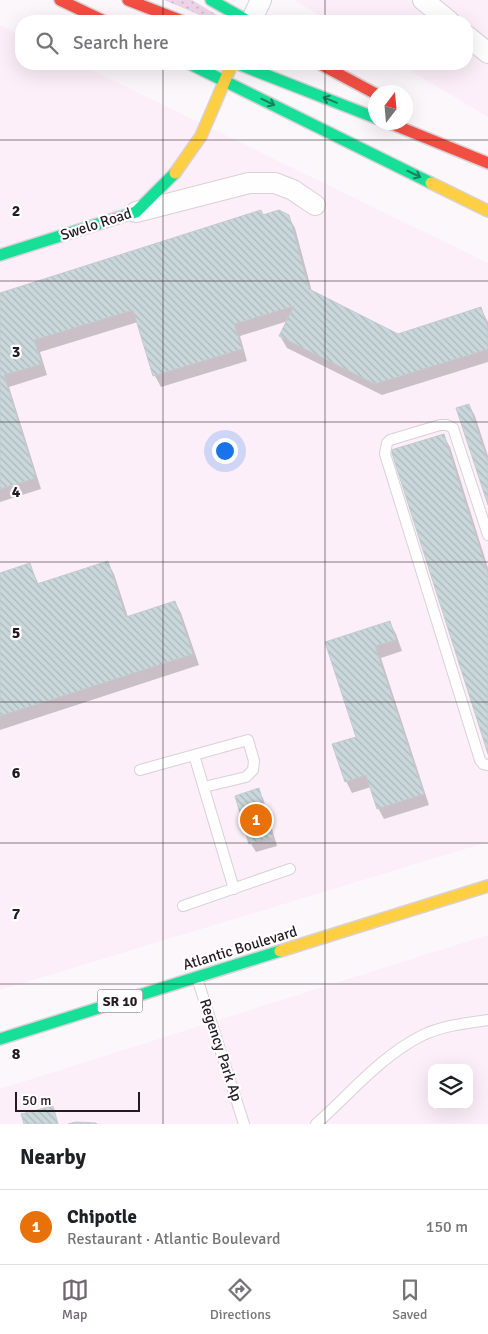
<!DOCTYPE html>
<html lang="en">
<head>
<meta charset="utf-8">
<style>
	body { margin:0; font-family:Signika,sans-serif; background:#f2f2f2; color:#202124 }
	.controls { position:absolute; right:15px; bottom:15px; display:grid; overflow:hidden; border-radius:10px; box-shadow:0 5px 20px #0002 }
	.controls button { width:45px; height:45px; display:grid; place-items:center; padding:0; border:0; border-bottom:1px solid #e0e0e0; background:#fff; color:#202124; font:25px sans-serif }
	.compass { position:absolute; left:368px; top:85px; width:45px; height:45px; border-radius:50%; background:#fff; box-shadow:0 5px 20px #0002; rotate:16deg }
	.scale { position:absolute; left:15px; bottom:12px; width:125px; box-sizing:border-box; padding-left:5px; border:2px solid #241b22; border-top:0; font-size:14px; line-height:18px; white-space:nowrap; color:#241b22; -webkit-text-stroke:4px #fff; paint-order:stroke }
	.you { position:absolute; left:224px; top:450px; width:18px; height:18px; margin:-12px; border:4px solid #fff; border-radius:50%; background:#1a73e8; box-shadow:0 0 0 8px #1a73e833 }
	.badge { display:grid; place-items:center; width:32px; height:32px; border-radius:50%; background:#6f686e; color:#fff; font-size:16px; font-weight:700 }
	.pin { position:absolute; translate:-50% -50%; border:2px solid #fff; box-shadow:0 1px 5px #0006 }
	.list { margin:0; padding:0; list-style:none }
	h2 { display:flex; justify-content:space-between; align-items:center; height:65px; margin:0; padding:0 20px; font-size:21px }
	h2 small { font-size:16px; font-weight:400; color:#757577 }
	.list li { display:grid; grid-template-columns:32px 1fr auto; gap:15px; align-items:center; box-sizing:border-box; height:75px; padding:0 20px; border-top:1px solid #e0e0e0 }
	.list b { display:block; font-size:19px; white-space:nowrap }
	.list p { margin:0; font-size:16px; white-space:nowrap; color:#757577 }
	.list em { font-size:16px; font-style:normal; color:#757577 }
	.icon { flex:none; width:28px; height:28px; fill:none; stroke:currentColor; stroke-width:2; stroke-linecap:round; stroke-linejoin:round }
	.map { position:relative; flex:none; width:488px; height:1124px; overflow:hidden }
	.search { position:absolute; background:#fff; box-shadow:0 5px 20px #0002; left:15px; right:15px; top:15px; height:55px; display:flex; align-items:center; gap:12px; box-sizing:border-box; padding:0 18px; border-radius:20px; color:#757577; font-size:19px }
	.sheet { height:140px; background:#fff }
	nav { display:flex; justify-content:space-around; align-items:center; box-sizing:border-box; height:70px; border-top:1px solid #e0e0e0; background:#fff; font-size:14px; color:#757577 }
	nav a { display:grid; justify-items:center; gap:2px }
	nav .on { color:#6f686e }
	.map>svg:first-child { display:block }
	.built { fill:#fdeff9; fill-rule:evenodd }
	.grass { fill:url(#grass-dots) }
	.shadow { fill:#0003 }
	.building { fill:url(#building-back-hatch); stroke:#c5cacc }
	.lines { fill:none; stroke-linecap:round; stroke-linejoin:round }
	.lane-casing { stroke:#d8d1d6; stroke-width:12 }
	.street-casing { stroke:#d8d1d6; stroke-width:22 }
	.fast-casing { stroke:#d8d1d6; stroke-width:14 }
	.slow-casing { stroke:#d8d1d6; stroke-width:14 }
	.jam-casing { stroke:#d8d1d6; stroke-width:14 }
	.lane { stroke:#fefefe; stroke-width:10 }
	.street { stroke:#fefefe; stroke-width:20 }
	.fast { stroke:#16e098; stroke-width:11 }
	.slow { stroke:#ffcf43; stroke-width:11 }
	.jam { stroke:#f24e42; stroke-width:11 }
	.oneway { stroke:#1d7e5d }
	.grid { fill:none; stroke:#241b22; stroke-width:1; stroke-opacity:0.55 }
	.labels { text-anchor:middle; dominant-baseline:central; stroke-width:4.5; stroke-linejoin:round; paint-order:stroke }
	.shield { fill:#fff; stroke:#665f64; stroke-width:1 }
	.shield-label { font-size:14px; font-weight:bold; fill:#241b22 }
	.street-label { font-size:15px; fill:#241b22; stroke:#fff }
	.grid-label { font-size:16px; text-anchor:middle; font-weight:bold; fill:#241b22; stroke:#fff; stroke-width:4.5; stroke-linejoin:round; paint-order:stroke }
</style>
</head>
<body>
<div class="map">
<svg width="488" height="1124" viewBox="0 0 488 1124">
	<defs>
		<pattern id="grass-dots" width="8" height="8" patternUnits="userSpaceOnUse" patternTransform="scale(1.25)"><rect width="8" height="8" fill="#eed4e8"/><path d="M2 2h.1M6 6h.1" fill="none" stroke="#ccb5c7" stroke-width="1.8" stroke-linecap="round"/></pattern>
		<pattern id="building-back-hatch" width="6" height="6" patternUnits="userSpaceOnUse" patternTransform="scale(1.25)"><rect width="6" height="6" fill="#cad8db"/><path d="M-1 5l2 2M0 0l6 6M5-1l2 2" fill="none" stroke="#adb9bc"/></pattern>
	</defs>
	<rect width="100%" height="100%" fill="#fbf7fa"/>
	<g class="built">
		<polygon points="294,0 488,0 488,117 399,64 467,64 467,21 329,21"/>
		<polygon points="0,25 21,36 21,64 79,64 488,263 488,842 0,990"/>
		<path d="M488 935V1124H0V1089ZM432 1068H469V1105H432Z"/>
	</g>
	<polygon class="grass" points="164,0 192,0 222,18 224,21 214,21"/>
	<g class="shadow">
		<polygon points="288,216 295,228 312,292 397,335 481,309 488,322 488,362 382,395 287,348 280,336 288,321 240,336 247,361 161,387 155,376 138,322 40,352 47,375 9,387 41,489 0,502 0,294 263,217"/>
		<polygon points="469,405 475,416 488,456 488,501"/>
		<polygon points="443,435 450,447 488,568 488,751"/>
		<polygon points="108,563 114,574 128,617 175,602 181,613 199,665 0,730 0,574 30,565 39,585"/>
		<polygon points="390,623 396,634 402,651 381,658 429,805 384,819 378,808 371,787 352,793 346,781 357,738 326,643"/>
		<polygon points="258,790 263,798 277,846 256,852 251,844 236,796"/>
	</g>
	<g class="building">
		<polygon points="261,210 263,215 279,210 289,215 309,289 398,334 481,307 488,328 488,349 375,384 279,336 294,306 234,324 242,349 153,376 133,310 34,340 42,364 4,375 36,478 0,489 0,293"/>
		<polygon points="469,404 488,461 488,505 456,408"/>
		<polygon points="444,434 488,574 488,754 391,450"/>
		<polygon points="108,561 126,617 175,601 193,654 0,716 0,573 30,563 37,584"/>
		<polygon points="390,621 396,640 375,646 424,794 377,809 366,775 345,782 332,744 356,737 325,642"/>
		<polygon points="259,788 273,837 249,844 235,796"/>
		<polygon points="53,1106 58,1124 24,1124 21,1114"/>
		<polygon points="76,1122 96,1123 97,1124 68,1124"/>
	</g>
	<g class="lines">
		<g class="lane-casing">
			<g id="lane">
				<polyline points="488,535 453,428 447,425 440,425 390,440 387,443 385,454 480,760 483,764 488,765"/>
				<polyline points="194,755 234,889"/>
				<polyline points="140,770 248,740 254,761 253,770 246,777 204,787"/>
				<polyline points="183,906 290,869"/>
				<polyline points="197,978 244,1124"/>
				<path d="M316 1124C350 1094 380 1057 421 1036 441 1026 466 1023 488 1020"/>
			</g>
		</g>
		<g class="street-casing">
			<g id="street">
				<polyline points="423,0 449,21"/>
				<polyline points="251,21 261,0"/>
				<polyline points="467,36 488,53"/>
				<polyline points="136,212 249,183 275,183 293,190 315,205"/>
			</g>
		</g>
		<g class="fast-casing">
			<g id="fast">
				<polyline points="211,0 248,21"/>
				<polyline points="190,64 431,183"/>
				<polyline points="238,64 376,118"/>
				<polyline points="0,255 136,212 175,173"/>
				<polyline points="0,1039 280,951"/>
			</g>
		</g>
		<g class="slow-casing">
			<g id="slow">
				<polyline points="175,173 201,136 232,64"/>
				<polyline points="431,183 488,211"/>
				<polyline points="280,951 488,886"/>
			</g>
		</g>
		<g class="jam-casing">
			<g id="jam">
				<polyline points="60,0 104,21"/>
				<polyline points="128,0 182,21"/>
				<polyline points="320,64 376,94"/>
				<polyline points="387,122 488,163"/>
			</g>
		</g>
		<use href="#lane" class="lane"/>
		<use href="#street" class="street"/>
		<use href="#fast" class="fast"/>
		<use href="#slow" class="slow"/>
		<use href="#jam" class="jam"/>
	</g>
	<defs><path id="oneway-shaft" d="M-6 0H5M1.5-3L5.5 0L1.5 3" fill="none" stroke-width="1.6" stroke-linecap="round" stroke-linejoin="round" transform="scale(1.25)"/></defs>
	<g class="oneway">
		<use href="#oneway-shaft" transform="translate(330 100) rotate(-158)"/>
		<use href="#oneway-shaft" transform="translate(268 102) rotate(26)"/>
		<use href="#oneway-shaft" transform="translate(414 174) rotate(26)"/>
	</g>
	<path class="grid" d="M163 0V21M325 0V21M163 64V1124M325 64V1124M0 140H488M0 281H488M0 422H488M0 562H488M0 702H488M0 843H488M0 984H488"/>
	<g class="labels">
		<rect class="shield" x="97.5" y="989.5" width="45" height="23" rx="4"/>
		<g class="shield-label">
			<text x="120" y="1001">SR 10</text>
		</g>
		<g class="street-label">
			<text transform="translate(96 224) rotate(-18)">Swelo Road</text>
			<text transform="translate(240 948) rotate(-17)">Atlantic Boulevard</text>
			<text transform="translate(221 1050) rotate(72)">Regency Park Ap</text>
		</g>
	</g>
	<g class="grid-label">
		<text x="16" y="216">2</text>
		<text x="16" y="357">3</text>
		<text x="16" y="497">4</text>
		<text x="16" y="638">5</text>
		<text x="16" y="778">6</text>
		<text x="16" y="919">7</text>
		<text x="16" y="1059">8</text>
	</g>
</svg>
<div class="controls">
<button><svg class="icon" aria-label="layers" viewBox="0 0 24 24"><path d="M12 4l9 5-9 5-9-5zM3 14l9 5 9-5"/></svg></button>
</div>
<svg class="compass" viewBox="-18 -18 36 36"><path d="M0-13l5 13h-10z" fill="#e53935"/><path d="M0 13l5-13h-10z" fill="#757577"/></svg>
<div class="scale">50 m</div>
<div class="you"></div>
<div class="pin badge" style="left:256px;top:820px;background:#e8710a">1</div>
<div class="search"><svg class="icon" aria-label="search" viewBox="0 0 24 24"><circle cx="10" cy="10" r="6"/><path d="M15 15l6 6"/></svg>Search here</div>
</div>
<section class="sheet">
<h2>Nearby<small></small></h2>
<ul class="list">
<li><span class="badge" style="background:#e8710a">1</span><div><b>Chipotle</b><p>Restaurant · Atlantic Boulevard</p></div><em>150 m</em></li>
</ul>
</section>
<nav>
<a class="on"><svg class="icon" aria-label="map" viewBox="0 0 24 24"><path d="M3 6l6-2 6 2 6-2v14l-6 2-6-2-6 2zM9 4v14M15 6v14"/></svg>Map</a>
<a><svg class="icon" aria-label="directions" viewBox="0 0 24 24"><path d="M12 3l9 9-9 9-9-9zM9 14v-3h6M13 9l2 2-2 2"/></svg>Directions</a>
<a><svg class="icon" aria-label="saved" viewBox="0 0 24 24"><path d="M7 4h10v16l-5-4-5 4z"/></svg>Saved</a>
</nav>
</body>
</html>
